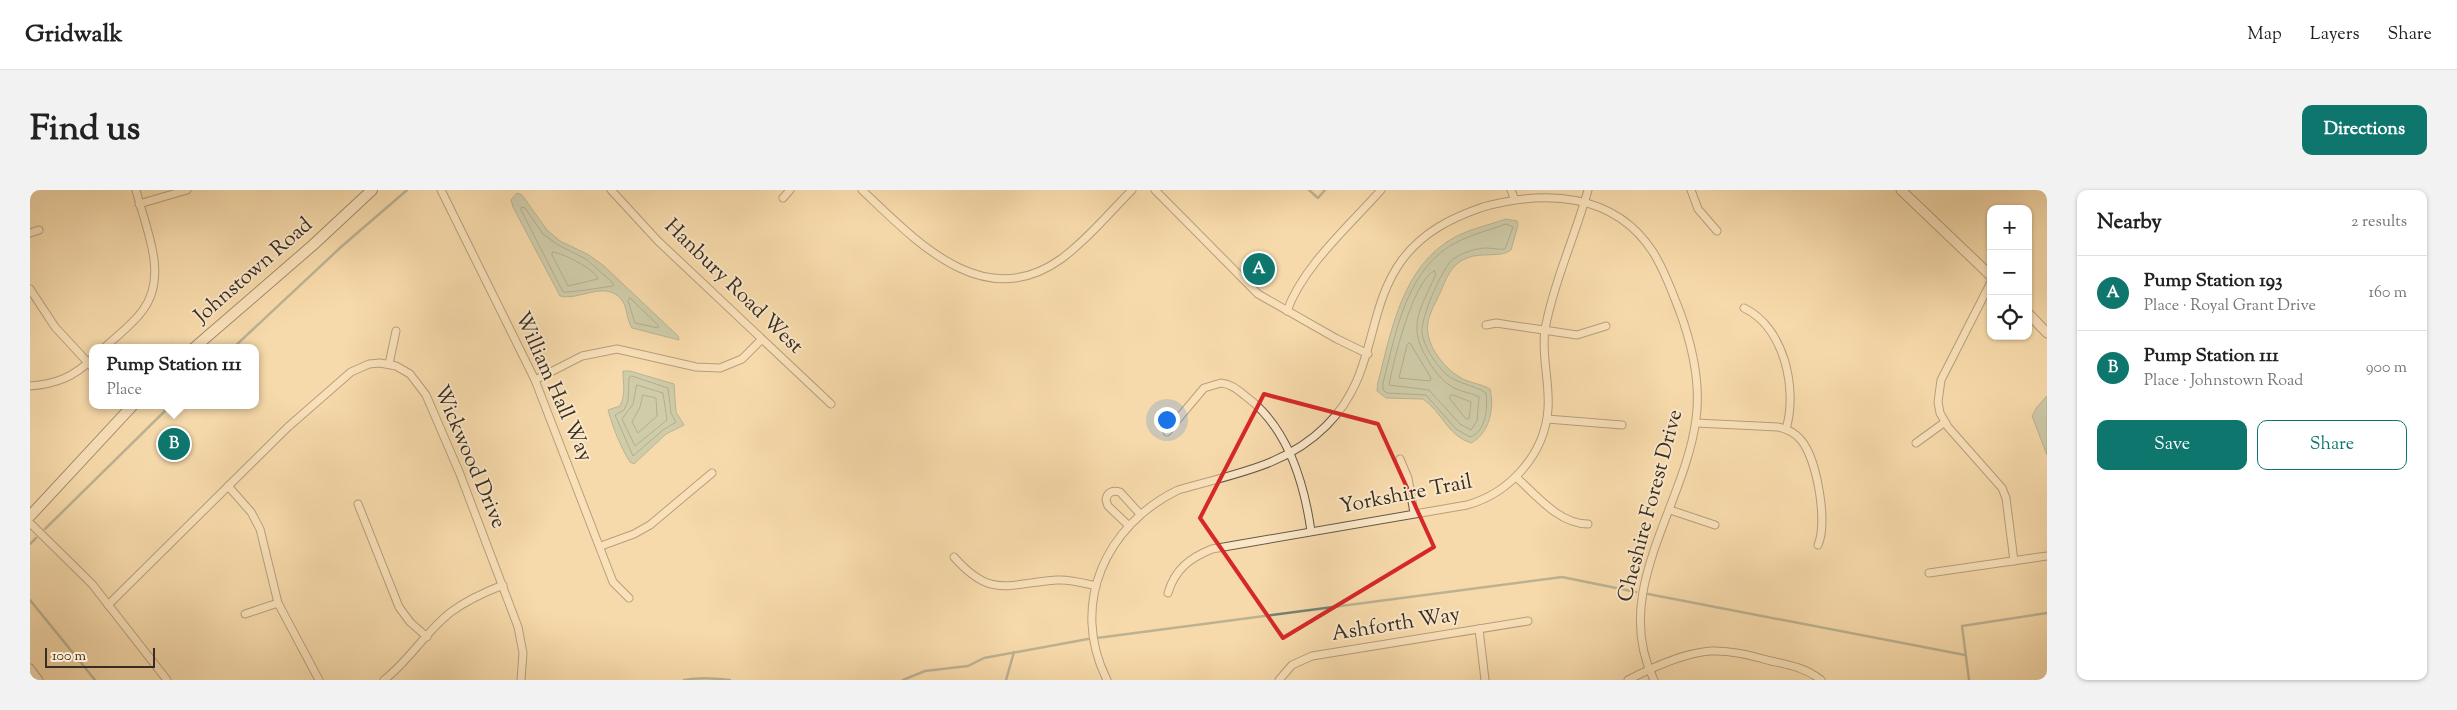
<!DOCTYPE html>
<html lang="en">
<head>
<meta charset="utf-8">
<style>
	body { margin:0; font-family:"Sorts Mill Goudy",serif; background:#f2f2f2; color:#222 }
	.controls { position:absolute; right:15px; top:15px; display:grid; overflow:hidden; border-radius:10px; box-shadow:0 1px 4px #0004 }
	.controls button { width:45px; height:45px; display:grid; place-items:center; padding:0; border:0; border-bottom:1px solid #e0e0e0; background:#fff; color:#222; font:25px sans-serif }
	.scale { position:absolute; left:15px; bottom:12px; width:110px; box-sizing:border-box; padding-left:5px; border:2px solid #372d23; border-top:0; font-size:14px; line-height:18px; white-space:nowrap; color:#372d23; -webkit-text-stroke:4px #fae7c9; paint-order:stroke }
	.you { position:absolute; left:1136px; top:229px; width:18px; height:18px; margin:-12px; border:4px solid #fff; border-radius:50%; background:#1a73e8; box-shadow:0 0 0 8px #1a73e833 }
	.badge { display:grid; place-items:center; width:32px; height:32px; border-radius:50%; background:#0f766e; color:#fff; font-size:16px; font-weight:700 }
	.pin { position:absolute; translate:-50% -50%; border:2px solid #fff; box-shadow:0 1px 5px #0006 }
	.popup { position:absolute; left:59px; top:154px; width:170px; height:65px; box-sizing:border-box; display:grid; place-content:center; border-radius:10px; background:#fff; filter:drop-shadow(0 1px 4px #0005); font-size:16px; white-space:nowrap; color:#767676 }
	.popup b { font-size:19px; color:#222 }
	.popup::after { content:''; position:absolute; left:50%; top:100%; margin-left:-10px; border:10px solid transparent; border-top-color:#fff }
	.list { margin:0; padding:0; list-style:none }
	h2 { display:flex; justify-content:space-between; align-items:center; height:65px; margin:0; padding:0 20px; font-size:21px }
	h2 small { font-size:16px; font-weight:400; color:#767676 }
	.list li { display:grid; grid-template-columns:32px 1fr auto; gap:15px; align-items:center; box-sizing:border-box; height:75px; padding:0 20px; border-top:1px solid #e0e0e0 }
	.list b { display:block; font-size:19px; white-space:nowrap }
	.list p { margin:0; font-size:16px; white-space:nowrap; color:#767676 }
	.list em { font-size:16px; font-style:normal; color:#767676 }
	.actions { display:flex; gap:10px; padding:15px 20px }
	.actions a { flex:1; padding:11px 0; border:1px solid #0f766e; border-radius:10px; text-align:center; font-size:18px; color:#0f766e }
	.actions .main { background:#0f766e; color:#fff }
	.icon { flex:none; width:28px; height:28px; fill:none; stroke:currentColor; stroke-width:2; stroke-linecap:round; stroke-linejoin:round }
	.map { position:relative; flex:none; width:2017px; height:490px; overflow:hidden; border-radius:10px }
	header { display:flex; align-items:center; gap:30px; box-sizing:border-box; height:70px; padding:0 25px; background:#fff; border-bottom:1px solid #e0e0e0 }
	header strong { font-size:24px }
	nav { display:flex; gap:28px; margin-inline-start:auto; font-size:18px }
	.intro { display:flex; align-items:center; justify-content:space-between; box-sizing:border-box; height:120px; padding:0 30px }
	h1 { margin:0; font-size:35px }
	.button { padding:12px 22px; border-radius:10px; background:#0f766e; color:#fff; font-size:18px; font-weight:700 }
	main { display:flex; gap:30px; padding:0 30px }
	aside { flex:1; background:#fff; border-radius:10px; box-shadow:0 1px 4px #0004 }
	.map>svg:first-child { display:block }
	.water { fill:#9dbba8; stroke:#748273 }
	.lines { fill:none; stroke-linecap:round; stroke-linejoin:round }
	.shore { stroke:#6a7466; stroke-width:1 }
	.stream { stroke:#748273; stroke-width:2.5 }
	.minor-casing { stroke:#675845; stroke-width:9 }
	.tertiary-casing { stroke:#675845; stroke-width:11 }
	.secondary-casing { stroke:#372d23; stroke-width:12 }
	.minor { stroke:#fae7c9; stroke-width:7 }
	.tertiary { stroke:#fae7c9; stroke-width:9 }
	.secondary { stroke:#fae7c9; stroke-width:10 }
	.marked { fill:none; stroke:#d62828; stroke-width:4; stroke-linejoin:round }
	.labels { text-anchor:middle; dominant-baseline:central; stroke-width:4; stroke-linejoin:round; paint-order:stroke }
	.street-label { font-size:21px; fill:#372d23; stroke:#fae7c9 }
</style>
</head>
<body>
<header>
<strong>Gridwalk</strong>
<nav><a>Map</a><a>Layers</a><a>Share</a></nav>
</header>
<div class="intro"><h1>Find us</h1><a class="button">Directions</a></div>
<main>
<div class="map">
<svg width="2017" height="490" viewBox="0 0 2017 490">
	<rect width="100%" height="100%" fill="#f7daac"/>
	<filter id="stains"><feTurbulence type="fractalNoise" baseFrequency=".004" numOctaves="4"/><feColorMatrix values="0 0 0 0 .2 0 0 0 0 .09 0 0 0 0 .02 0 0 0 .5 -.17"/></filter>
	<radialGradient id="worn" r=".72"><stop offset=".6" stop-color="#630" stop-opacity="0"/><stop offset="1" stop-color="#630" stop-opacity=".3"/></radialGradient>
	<g class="water">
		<path d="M487 3 492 5 517 40 530 51 559 65 574 76 648 146 649 150 602 138C596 129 598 117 591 109 575 90 549 111 530 106L483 17 481 10Z"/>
		<path d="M1476 29 1487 31 1488 35 1481 60C1471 68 1451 62 1437 68 1421 74 1416 89 1410 103 1406 112 1400 122 1398 132 1394 152 1412 176 1428 186 1437 193 1450 193 1460 199 1465 218 1459 244 1441 253 1418 246 1412 222 1393 209L1356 208 1347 201 1348 192C1362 139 1372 76 1425 47 1440 39 1459 35 1476 29Z"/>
		<path d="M593 181H600L644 194 646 222 654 235 636 244 604 274 600 272C590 256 583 238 578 220L590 216C596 204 593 194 593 181Z"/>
		<polygon points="2017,206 2017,265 2002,226 2007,217"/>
	</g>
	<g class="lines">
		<g class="shore">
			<path d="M492 17 495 18 513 44 528 55 556 69 583 93V96C576 97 537 103 533 102L491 20Z"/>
			<path d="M1476 34 1483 37 1475 59C1468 60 1463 58 1456 58 1446 58 1432 63 1423 69 1412 78 1390 129 1392 143 1394 157 1405 173 1415 183 1426 194 1443 194 1456 203 1458 217 1456 242 1440 247L1426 239 1396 205 1357 203 1353 200V193C1366 143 1376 76 1429 51 1443 44 1460 40 1476 34Z"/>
			<path d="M523 62C533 63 566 80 568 89L538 96 522 65Z"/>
			<path d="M1404 81 1406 84C1391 118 1376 136 1398 170 1404 181 1413 192 1424 198 1432 202 1442 203 1449 207L1447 231 1441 240 1430 234 1399 200 1359 195C1363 172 1383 91 1404 81Z"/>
			<polygon points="600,108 628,135 628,138 605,133 598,111"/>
			<polygon points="1380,153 1401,188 1400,191 1369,188 1377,155"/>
			<polygon points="602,186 638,198 641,223 646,232 633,240 603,266 585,225 594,220 598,211 599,188"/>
			<polygon points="607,195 633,203 637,230 605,256 592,229 603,214"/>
			<polygon points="613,205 626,208 627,226 608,243 602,232 610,217"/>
			<polygon points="1423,205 1441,212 1439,229 1436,229 1420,209 1420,206"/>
		</g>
		<g class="stream">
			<polyline points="1279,0 1288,8 1295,0"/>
			<polyline points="203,158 311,57 377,0"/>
			<polyline points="15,339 141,215"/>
			<polyline points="0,354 6,348"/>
			<polyline points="1618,404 1935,465"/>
			<polyline points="0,410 65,490"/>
			<polyline points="1067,448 1532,387 1606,402"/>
			<path d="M654 490C669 487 684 488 700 490"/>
			<polyline points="873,490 895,481 938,476 954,468 1058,449"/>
			<polyline points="976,490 984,462"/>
			<polyline points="1939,490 1932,436 2017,423"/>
		</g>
		<g class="minor-casing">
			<g id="minor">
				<polyline points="411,0 505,190 583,392 599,408"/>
				<polyline points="581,0 628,51 801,214"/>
				<path d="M832 0C885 50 953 125 1031 69 1057 50 1079 23 1102 0"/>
				<polyline points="1125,0 1228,104 1307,149 1338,164"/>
				<polyline points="1481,0 1484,8"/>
				<polyline points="1661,0 1668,19 1687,41"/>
				<polyline points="753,8 760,0"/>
				<polyline points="109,14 157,0"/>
				<polyline points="0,43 9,40"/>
				<polyline points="1961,92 1911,190 1908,212 1910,223 1918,237 1972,298 1976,308 1984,371"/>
				<polyline points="0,99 25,137 63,178"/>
				<path d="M1714 118C1754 137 1768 199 1756 239"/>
				<path d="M1257 121C1273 76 1320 35 1351 0"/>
				<polyline points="1456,135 1466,133 1547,145 1576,136"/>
				<path d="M74 158C87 146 103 134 113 120 139 85 115 37 106 0"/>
				<polyline points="359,174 366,141"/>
				<polyline points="505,190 552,166 587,159 666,177 690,178 712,169 731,150"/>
				<path d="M0 196C26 194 44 187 63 168"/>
				<polyline points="1517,229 1592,235"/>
				<path d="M1666 233 1748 237C1757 239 1765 243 1771 250 1787 269 1798 332 1788 355"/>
				<path d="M1137 242 1174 198 1191 193C1202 194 1209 201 1218 208 1258 239 1274 292 1281 341"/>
				<polyline points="1886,253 1915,232"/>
				<polyline points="1370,269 1378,288 1384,323"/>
				<path d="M1486 287C1506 305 1529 334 1558 334"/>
				<polyline points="198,296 221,322 230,339 248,413 289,490"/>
				<polyline points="328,314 369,417 380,432 397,447"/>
				<polyline points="1640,320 1685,335"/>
				<polyline points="0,333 62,394 137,490"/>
				<path d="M1098 335 1078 316 1076 310C1077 302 1083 300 1090 302L1110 324"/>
				<polyline points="571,356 604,344 620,335 682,283"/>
				<path d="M924 367C962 410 978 393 1027 390 1040 389 1053 393 1066 396"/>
				<polyline points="1899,383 2017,366"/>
				<path d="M1138 403C1145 379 1160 368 1182 359L1437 315C1480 303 1515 264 1518 219 1520 192 1511 165 1515 139 1524 92 1545 46 1558 0"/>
				<polyline points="78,415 258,237 321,182 339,174 350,173 366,176 380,184 396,205 430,284 488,437 493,463 491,490"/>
				<polyline points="215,424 248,413"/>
				<polyline points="1449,439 1455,490"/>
				<polyline points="0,478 9,490"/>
				<path d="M354 490C380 470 396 441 421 422 437 410 455 402 473 395"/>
				<path d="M1077 490C1039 414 1076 335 1148 300 1202 284 1255 277 1296 236 1348 185 1334 122 1372 70 1393 42 1421 28 1453 17 1515 0 1584 2 1623 62 1635 81 1642 102 1650 122 1662 155 1671 193 1666 229 1655 316 1580 402 1624 490"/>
				<polyline points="1249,490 1262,475 1282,466 1498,431"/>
				<path d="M1598 490C1623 477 1653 463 1681 461 1701 460 1722 466 1741 471 1760 475 1776 478 1791 490"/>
			</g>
		</g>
		<g class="tertiary-casing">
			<g id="tertiary">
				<polyline points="1871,0 1961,86"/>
				<polyline points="1998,123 2017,143"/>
			</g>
		</g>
		<g class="secondary-casing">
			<g id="secondary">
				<polyline points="164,158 283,55 342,0"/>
				<polyline points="0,326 103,215"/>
			</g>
		</g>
		<use href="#minor" class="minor"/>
		<use href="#tertiary" class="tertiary"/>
		<use href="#secondary" class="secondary"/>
	</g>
	<path d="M0 0H2017V490H0ZM1234 204 1348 234 1404 357 1253 448 1170 328Z" fill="#f7daac" fill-opacity=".55" fill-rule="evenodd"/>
	<path class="marked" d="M1234 204 1348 234 1404 357 1253 448 1170 328Z"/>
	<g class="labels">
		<g class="street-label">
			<text transform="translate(224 81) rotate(-41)">Johnstown Road</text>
			<text transform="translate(703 97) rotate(44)">Hanbury Road West</text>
			<text transform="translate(523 197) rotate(66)">William Hall Way</text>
			<text transform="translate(439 267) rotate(67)">Wickwood Drive</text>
			<text transform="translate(1376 305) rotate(-11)">Yorkshire Trail</text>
			<text transform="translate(1621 316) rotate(-75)">Cheshire Forest Drive</text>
			<text transform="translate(1366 435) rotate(-9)">Ashforth Way</text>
		</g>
	</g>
	<rect width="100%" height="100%" filter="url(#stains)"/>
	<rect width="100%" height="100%" fill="url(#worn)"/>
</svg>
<div class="controls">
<button>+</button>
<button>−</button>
<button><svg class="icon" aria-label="locate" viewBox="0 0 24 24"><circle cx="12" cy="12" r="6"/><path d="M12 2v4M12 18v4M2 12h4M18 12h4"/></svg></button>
</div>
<div class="scale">100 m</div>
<div class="you"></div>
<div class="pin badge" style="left:1229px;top:79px">A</div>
<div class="pin badge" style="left:144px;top:254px">B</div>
<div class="popup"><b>Pump Station 111</b>Place</div>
</div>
<aside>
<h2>Nearby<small>2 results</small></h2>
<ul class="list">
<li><span class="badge">A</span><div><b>Pump Station 193</b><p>Place · Royal Grant Drive</p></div><em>160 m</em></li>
<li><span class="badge">B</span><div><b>Pump Station 111</b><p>Place · Johnstown Road</p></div><em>900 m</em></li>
</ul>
<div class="actions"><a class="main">Save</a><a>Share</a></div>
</aside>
</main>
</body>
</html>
